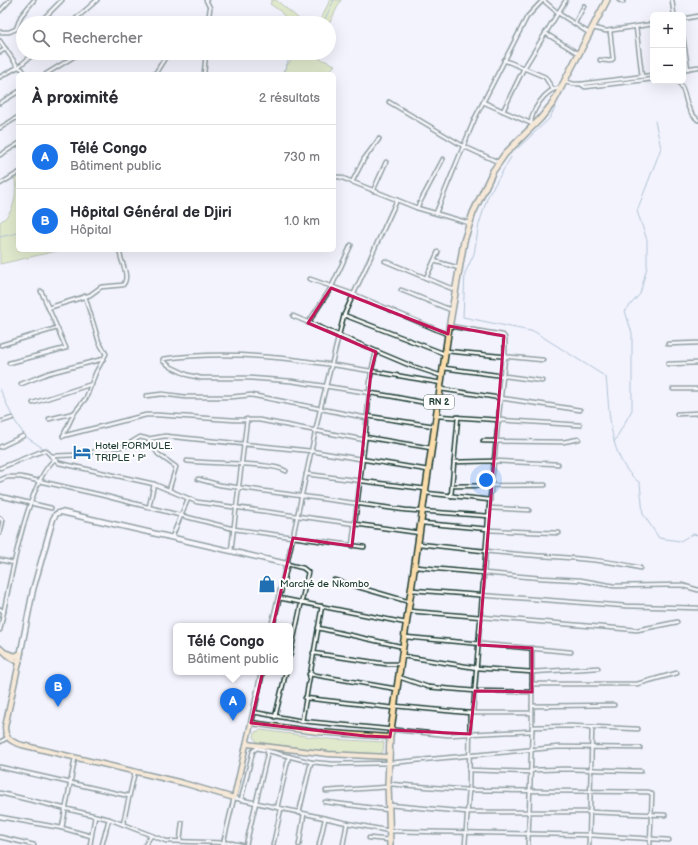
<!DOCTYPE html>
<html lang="fr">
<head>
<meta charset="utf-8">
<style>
	body { margin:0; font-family:"Balsamiq Sans",sans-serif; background:#f7f7f7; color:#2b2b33 }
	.controls { position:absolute; right:12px; top:12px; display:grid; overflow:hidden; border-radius:6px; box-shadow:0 4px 16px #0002 }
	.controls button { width:36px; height:36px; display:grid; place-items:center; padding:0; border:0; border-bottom:1px solid #e1e1e2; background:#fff; color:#2b2b33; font:20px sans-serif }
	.you { position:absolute; left:486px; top:480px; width:14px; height:14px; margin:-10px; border:3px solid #fff; border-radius:50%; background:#1a73e8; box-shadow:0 0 0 6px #1a73e833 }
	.badge { display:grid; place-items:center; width:26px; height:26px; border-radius:50%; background:#1a73e8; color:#fff; font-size:13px; font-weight:700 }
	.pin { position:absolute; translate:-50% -33px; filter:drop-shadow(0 1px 2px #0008) }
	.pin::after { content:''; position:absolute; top:21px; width:14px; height:12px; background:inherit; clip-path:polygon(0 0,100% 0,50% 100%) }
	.popup { position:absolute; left:173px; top:623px; width:120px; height:52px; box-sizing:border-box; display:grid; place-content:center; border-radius:6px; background:#fff; filter:drop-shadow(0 1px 3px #0005); font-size:13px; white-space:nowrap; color:#7c7c81 }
	.popup b { font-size:15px; color:#2b2b33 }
	.popup::after { content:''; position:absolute; left:50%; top:100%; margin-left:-8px; border:8px solid transparent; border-top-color:#fff }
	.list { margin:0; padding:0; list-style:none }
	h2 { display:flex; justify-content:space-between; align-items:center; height:52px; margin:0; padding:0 16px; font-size:17px }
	h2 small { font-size:13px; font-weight:400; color:#7c7c81 }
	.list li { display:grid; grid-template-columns:26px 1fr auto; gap:12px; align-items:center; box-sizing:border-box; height:64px; padding:0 16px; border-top:1px solid #e1e1e2 }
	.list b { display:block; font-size:15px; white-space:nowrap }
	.list p { margin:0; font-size:13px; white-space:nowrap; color:#7c7c81 }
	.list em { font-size:13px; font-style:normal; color:#7c7c81 }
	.icon { flex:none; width:22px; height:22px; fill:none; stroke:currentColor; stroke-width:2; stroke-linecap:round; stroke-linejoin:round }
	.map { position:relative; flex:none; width:698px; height:845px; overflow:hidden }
	.search { position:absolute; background:#fff; box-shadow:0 4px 16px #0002; left:16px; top:16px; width:320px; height:44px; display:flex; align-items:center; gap:10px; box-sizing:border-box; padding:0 14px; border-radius:22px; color:#7c7c81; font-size:15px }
	.panel { position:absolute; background:#fff; box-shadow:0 4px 16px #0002; left:16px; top:72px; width:320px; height:180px; border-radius:6px }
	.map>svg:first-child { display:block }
	.green { fill:#cbdd91; stroke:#758d62 }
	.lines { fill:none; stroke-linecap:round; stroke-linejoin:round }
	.stream { stroke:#628da2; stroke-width:1 }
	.street-casing { stroke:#1f3d34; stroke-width:5.5 }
	.secondary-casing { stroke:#1f3d34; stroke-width:7 }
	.primary-casing { stroke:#1f3d34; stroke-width:7 }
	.highway-casing { stroke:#1f3d34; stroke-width:8 }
	.street { stroke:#fff; stroke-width:2.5 }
	.secondary { stroke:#fff; stroke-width:4 }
	.primary { stroke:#fbddab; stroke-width:4 }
	.highway { stroke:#fbddab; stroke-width:5 }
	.marked { fill:none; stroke:#c2185b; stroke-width:3; stroke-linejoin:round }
	.labels { text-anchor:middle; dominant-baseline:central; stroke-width:4; stroke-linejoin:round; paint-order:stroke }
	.shield { fill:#fff; stroke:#627771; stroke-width:1 }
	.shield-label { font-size:9px; font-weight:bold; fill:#1f3d34 }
	.poi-label { font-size:10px; fill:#1f3d34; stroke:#fff; text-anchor:start }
</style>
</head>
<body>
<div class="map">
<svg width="698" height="845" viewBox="0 0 698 845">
	<rect width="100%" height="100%" fill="#f2f3fd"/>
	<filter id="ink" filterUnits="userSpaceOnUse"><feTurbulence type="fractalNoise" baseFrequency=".025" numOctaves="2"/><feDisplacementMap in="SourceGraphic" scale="8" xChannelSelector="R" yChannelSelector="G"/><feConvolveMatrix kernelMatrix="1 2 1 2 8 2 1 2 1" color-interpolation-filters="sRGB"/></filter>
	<g filter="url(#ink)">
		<g class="green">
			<polygon points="272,0 276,0 304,23 290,23 279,10 270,4"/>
			<polygon points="330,0 341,0 329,24 319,23"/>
			<polygon points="296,53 317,53 316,57 335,65 327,74 281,74"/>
			<path d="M18 177V250H61L0 264V222C16 212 16 195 15 178Z"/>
			<polygon points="261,730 328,739 384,742 383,751 381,754 330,752 263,743 257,742 254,737 255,732"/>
		</g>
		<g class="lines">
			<g class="stream">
				<polyline points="323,23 334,0"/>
				<polyline points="283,74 288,61 294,53"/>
				<polyline points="518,148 549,119 555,108"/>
				<path d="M511 157 488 196 479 224 474 254 465 273 463 317 535 332 606 377C610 412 608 460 640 483L643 514 659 538 680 541 693 534 698 535"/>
				<polyline points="0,237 18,233"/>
				<polyline points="0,389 13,418 25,436 44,449"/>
				<polyline points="614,442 632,410 632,333 625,311 640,294 647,267 647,240 637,211 661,148 655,121"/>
			</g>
			<g class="street-casing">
				<g id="street">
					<polyline points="206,0 210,8 208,23"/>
					<polyline points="543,0 558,13 589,33"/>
					<polyline points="619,0 623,2"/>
					<polyline points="672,0 674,15"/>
					<polyline points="0,11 10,0"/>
					<polyline points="683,19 698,16"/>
					<polyline points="39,23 62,0"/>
					<polyline points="71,23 97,0"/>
					<polyline points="575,23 584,6"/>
					<polyline points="636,27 642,77"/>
					<polyline points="593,28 606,31 653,24"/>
					<polyline points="0,32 9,32 16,29 21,16 34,0"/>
					<polyline points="545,33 579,54"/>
					<polyline points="683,37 688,69"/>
					<polyline points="0,41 18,67 22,69 25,74"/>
					<polyline points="0,52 6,49"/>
					<polyline points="504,60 545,77 552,88"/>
					<polyline points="600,60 610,61 613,59 610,31"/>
					<polyline points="683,69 698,67"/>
					<polyline points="46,74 80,53"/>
					<polyline points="155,74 168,53"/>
					<polyline points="204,74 206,53"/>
					<polyline points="0,77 18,67 35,53"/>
					<path d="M678 81C689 94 682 107 698 120"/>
					<polyline points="566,82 574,84 581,84 653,75"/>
					<polyline points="581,84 585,87 653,79"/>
					<polyline points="389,102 463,146 498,162"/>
					<polyline points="483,102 530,123"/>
					<polyline points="0,103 18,92"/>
					<polyline points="503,111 524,68 566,0"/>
					<path d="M532 126C527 115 548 85 560 89"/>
					<polyline points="0,128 18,117"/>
					<polyline points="0,155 18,144"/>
					<polyline points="334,177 340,177 417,208 469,223"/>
					<polyline points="352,182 364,159 379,139"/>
					<polyline points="0,184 18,173"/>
					<polyline points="373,191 386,162"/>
					<polyline points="417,208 443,159"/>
					<polyline points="436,213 475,118 527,17 543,0"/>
					<polyline points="385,261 455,290"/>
					<polyline points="434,261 459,268"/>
					<polyline points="426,278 438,252"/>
					<polyline points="310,279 353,294 447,334"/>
					<polyline points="401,290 451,310"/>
					<path d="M48 308 90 295 101 287 123 285C130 277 122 264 120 254"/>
					<polyline points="344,315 445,354"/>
					<polyline points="293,316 409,365 442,376"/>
					<polyline points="308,323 331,288 351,245"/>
					<polyline points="449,326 503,335 505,338 505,357 489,508 473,712"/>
					<polyline points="668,344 698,343"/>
					<polyline points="1,345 57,328"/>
					<polyline points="446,351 543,360"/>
					<polyline points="9,363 66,348 41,291"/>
					<polyline points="668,364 698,363"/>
					<polyline points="444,368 542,381"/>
					<polyline points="21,384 49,373 103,359"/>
					<polyline points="441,389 580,410"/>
					<polyline points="673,389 698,389"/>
					<polyline points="146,396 162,394 186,397 231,397 251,395 367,418"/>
					<polyline points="33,403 92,384"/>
					<path d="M437 405 390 396 291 381 249 378H201L188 375 171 367 163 361V359C256 346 349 368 441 383"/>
					<polyline points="677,414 698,413"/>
					<polyline points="367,416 434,426"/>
					<polyline points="437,416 580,425"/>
					<polyline points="49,419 74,413"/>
					<polyline points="0,422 12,418"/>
					<polyline points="63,436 146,415 158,415 235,420 259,420 365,440"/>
					<polyline points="63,436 74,413 86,398 96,372 106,354 99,342 85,296"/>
					<polyline points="365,437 431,448"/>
					<polyline points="148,439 158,454 176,467 169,490"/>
					<polyline points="483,441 563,442 579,439"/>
					<polyline points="0,447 23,436"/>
					<polyline points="51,456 77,455 125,446 140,437 148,439 165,436 311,451 428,470"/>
					<path d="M187 461C209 464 271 462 286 471"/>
					<polyline points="454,462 495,461 558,464"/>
					<polyline points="0,468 45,450 59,463 154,484 197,502 420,533"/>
					<polyline points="306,474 426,489"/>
					<polyline points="198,479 220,485 405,510 489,516"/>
					<polyline points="0,480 7,477 21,477 101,495 234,529 364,547"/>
					<polyline points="452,486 545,485"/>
					<polyline points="426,493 490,500"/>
					<polyline points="0,496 51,508"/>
					<polyline points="451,496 458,417"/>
					<polyline points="149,507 154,484"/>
					<polyline points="489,508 529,510"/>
					<polyline points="0,518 3,521 0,533"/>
					<polyline points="422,523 488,529"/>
					<polyline points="488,530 559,533"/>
					<polyline points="172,537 188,499"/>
					<path d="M419 544C455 548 492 552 528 555 566 558 603 559 640 568"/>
					<polyline points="352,546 365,440 371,372 376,352"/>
					<polyline points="231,551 247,419"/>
					<polyline points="0,560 14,563"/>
					<polyline points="416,567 541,578 580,580 614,586 681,585 698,590"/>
					<polyline points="334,580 410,602"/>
					<polyline points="412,590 626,606 698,608"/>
					<polyline points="279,598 406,623"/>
					<polyline points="0,609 4,612"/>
					<polyline points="409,611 637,630 677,622"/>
					<polyline points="318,628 404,647"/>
					<path d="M0 630C8 592 26 484 54 460"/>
					<polyline points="405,637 571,652"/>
					<polyline points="313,653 386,664 400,664"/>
					<polyline points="290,656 308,572 303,568 287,564 320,410 344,315 397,200"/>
					<polyline points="403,656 477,668 532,672 598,668"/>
					<polyline points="309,674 397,689"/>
					<polyline points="399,677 428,687 475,691 532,692"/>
					<polyline points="532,684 637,684 677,673"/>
					<polyline points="305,698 394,708"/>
					<polyline points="395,706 470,713 532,713"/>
					<polyline points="532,706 614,705"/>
					<polyline points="253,712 302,721 448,735 532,731 532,648"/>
					<polyline points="275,717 286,672"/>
					<polyline points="302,721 322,606"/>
					<polyline points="533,727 571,726 638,729"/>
					<polyline points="0,742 7,738"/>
					<polyline points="0,767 129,796"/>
					<polyline points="469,770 530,772 534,770 564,769 641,771"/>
					<polyline points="389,784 469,790 649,792 652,794 650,845"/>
					<polyline points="326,791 388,787"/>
					<polyline points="0,793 109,819 166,841 231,843 241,845"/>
					<polyline points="241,800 253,751 257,748 311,762 333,764 389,763 559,747 640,748"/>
					<polyline points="325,802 389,810"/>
					<polyline points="389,805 467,812 590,812 665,815"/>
					<polyline points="277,808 289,756"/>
					<polyline points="299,813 311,762"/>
					<polyline points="0,817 62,828 91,836"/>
					<polyline points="123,824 135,771"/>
					<polyline points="62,828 75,758"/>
					<polyline points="0,837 34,845"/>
					<polyline points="369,838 390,840"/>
					<polyline points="180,841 182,823"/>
					<polyline points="223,844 234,798 347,823 390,831 589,835 669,840"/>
					<polyline points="90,845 95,816"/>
					<polyline points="102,845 109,819"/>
					<polyline points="145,845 151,836"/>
					<polyline points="246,845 268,751"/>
					<polyline points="273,845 281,809"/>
					<polyline points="299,845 304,814"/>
					<polyline points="319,845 325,819"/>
					<polyline points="343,845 347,823"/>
					<polyline points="465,845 469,790 470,713"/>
					<polyline points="528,845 532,731"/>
					<polyline points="589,845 592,727"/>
				</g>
			</g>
			<g class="secondary-casing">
				<g id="secondary">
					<polyline points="20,656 33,590 53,519 56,514 61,512 287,564 272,626"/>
					<polyline points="251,723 262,672"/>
				</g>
			</g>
			<g class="primary-casing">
				<g id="primary">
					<polyline points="0,648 12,659 19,662"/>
					<path d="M7 653 20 658 5 727C5 739 12 742 22 745L183 783 234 798 251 723 317 732 390 737"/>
					<polyline points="14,656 21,653"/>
					<polyline points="247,744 328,754 389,757"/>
				</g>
			</g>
			<g class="highway-casing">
				<polyline id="highway" points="390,845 388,784 390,737 448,334 464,241 473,213 493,171 505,154 540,119 553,103 607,0"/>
			</g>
			<use href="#street" class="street"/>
			<use href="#secondary" class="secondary"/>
			<use href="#primary" class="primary"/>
			<use href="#highway" class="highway"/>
		</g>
	</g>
	<path d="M0 0H698V845H0ZM331 288 448 334 449 326 504 336 479 645 532 648V692L475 691 470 734 391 730 390 737 365 736 251 723 293 538 352 546 371 372 376 352 308 323Z" fill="#f2f3fd" fill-opacity=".55" fill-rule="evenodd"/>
	<path class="marked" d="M331 288 448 334 449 326 504 336 479 645 532 648V692L475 691 470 734 391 730 390 737 365 736 251 723 293 538 352 546 371 372 376 352 308 323Z"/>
	<defs>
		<g id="hotel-bare" transform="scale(1.38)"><path d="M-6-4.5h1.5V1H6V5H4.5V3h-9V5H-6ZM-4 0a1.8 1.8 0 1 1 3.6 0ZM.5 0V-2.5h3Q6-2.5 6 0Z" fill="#1f6fb2" stroke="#fff" stroke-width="2.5" paint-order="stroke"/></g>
		<g id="shop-bare" transform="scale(1.38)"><path d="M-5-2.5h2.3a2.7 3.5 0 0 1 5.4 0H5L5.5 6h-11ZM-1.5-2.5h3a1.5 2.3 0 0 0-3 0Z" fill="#1f6fb2" stroke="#fff" stroke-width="2.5" paint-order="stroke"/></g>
	</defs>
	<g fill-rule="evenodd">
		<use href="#hotel-bare" x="82" y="452"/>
		<use href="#shop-bare" x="267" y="584"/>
	</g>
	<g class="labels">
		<rect class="shield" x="424" y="395" width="30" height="14" rx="3"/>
		<g class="shield-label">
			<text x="439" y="402">RN 2</text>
		</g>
		<g class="poi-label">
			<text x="95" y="446">Hotel FORMULE.<tspan x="95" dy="12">TRIPLE ' P'</tspan></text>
			<text x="280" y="584">Marché de Nkombo</text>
		</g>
	</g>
</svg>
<div class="controls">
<button>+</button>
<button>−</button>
</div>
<div class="you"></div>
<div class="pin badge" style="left:233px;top:721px">A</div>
<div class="popup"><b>Télé Congo</b>Bâtiment public</div>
<div class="pin badge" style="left:58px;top:707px">B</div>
<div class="search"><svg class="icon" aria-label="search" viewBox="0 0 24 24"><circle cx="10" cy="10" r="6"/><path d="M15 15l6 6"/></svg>Rechercher</div>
<section class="panel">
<h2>À proximité<small>2 résultats</small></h2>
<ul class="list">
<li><span class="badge">A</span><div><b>Télé Congo</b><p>Bâtiment public</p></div><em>730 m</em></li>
<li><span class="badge">B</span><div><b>Hôpital Général de Djiri</b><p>Hôpital</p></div><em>1.0 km</em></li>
</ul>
</section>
</div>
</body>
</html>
